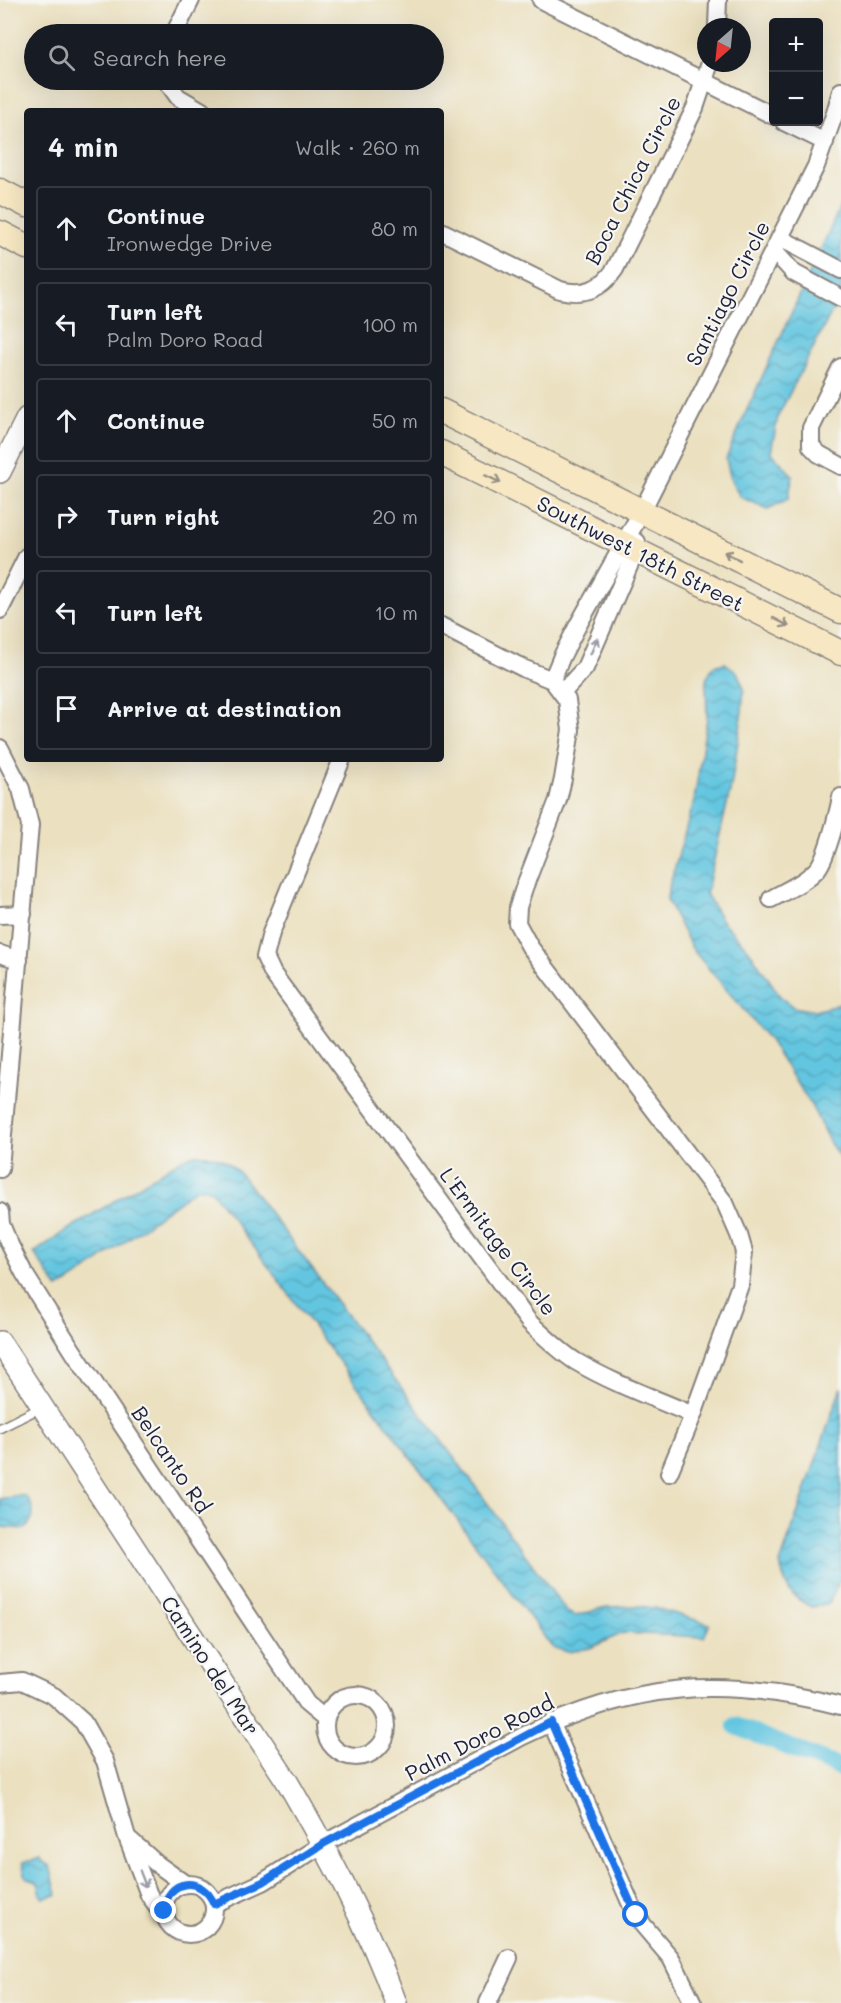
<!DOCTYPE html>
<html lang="en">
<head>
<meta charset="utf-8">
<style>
	body { margin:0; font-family:Mali,sans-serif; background:#242831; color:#f1f3f6 }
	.controls { position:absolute; right:18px; top:18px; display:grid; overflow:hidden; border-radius:6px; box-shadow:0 6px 24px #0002 }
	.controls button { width:54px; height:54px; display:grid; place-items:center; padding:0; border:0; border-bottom:2px solid #363941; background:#171b24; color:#f1f3f6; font:30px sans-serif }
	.compass { position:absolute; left:697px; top:18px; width:54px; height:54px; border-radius:50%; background:#171b24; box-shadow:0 6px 24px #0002; rotate:207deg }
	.stop { position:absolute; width:18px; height:18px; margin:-14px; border:4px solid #1a73e8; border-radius:50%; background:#fff }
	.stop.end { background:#1a73e8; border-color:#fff; box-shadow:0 2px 6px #0008 }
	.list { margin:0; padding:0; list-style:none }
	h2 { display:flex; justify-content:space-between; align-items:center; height:78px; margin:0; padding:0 24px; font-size:26px }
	h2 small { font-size:20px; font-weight:400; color:#9ea1a6 }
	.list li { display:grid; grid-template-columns:39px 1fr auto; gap:18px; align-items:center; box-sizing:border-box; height:84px; margin:0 12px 12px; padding:0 12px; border:2px solid #363941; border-radius:6px }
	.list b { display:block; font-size:22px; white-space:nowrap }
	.list p { margin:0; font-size:20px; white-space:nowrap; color:#9ea1a6 }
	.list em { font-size:20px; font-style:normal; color:#9ea1a6 }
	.icon { flex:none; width:33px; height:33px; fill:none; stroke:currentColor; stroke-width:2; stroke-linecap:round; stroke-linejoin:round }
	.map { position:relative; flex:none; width:841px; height:2003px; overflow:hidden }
	.search { position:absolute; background:#171b24; box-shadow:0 6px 24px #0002; left:24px; top:24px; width:420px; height:66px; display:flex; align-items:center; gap:15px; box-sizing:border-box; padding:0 21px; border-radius:33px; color:#9ea1a6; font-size:22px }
	.panel { position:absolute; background:#171b24; box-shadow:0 6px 24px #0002; left:24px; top:108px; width:420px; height:654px; border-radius:6px }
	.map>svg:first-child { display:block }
	.water { fill:url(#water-waves); stroke:#42748e; stroke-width:1.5 }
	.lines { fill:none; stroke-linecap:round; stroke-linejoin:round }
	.canal { stroke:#63c6e0; stroke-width:18 }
	.service-casing { stroke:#86817d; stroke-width:11 }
	.minor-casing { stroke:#86817d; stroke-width:20 }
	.tertiary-casing { stroke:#86817d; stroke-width:24 }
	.secondary-casing { stroke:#86817d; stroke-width:27 }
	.service { stroke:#fff; stroke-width:8 }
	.minor { stroke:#fff; stroke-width:16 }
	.tertiary { stroke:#fff; stroke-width:21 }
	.secondary { stroke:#f7e8c3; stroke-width:24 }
	.oneway { stroke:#978f86 }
	.oneway2 { stroke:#9c9ca7 }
	.route { stroke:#1a73e8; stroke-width:8 }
	.labels { text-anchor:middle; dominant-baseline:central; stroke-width:4.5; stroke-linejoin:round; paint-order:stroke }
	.street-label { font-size:21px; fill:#22223b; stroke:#f6f6f2 }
</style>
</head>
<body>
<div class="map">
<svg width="841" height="2003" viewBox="0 0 841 2003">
	<defs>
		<pattern id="water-waves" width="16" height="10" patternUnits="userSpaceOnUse" patternTransform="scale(1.5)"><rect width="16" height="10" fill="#63c6e0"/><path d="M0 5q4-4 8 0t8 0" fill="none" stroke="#51a0b7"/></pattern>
	</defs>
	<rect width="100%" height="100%" fill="#f6f6f2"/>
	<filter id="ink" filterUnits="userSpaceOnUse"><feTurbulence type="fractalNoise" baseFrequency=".0167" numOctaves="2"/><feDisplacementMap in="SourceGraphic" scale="12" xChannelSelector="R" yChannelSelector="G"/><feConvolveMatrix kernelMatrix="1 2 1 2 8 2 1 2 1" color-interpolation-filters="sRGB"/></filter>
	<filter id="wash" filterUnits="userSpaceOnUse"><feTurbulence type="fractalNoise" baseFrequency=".008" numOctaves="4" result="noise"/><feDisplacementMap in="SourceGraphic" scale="24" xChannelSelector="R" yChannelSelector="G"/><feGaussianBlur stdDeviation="1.35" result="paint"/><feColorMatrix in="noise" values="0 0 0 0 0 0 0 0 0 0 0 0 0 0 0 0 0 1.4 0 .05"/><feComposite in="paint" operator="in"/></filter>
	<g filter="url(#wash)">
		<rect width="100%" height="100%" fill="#ebe0bf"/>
		<g class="water">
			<polygon points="841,205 841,294 778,416 771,452 793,476 788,499 768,509 740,497 731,480 726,459 745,414"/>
			<polygon points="725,663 737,672 744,688 741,722 731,787 706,894 722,921 748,949 780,996 793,1007 814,1011 834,1006 841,1002 841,1159 830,1143 810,1103 769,1040 693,950 667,900 668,891 694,801 707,718 706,680 713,666"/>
			<path d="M198 1154C220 1156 229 1161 243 1177L464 1471 567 1612 576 1616 606 1607 637 1606 656 1608 710 1624 704 1637 623 1633 590 1648 568 1652 552 1647 212 1191 204 1187 194 1190 76 1278 58 1289 34 1253 61 1234 182 1159Z"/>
			<path d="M841 1387V1578L829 1603 812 1607C789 1596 786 1589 780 1564Z"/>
			<path d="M18 1496H25C35 1506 36 1518 25 1529L0 1527V1499Z"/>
			<polygon points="40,1858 41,1861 50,1866 57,1895 42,1898 38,1883 26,1877 22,1863"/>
		</g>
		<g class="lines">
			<polyline class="canal" points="736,1726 841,1768"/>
		</g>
	</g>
	<g filter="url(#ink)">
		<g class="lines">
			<g class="service-casing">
				<polyline id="service" points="0,1428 42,1407"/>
			</g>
			<g class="minor-casing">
				<g id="minor">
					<polyline points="541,0 774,116"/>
					<polyline points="717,27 718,0"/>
					<polyline points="174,34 191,0"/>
					<polyline points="166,80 178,97 202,111"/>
					<polyline points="784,122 825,142"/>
					<path d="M441 231 560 290C584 296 601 290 615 269L695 108 710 63"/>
					<polyline points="780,238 841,270"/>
					<polyline points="774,251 794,273 841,298"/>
					<polyline points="841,367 811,428 811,446 819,454 841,466"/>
					<polyline points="0,610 27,556"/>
					<polyline points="441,626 525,669 552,680 567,700 571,730 563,779 558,800 524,888 518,907 517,923 530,947 725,1203 739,1235 744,1252 740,1285 693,1415 669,1473"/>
					<polyline points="552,680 562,656 578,625 642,511 816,166 835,113 841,91"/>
					<polyline points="562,693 585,668 636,550 637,542"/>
					<polyline points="0,748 21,789 30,825 0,1169"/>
					<path d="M342 759 271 933 265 957 273 974 529 1322C544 1336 558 1350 575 1361 612 1383 654 1398 693 1415"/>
					<path d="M771 899C787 890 806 882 818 868 827 856 838 813 841 797"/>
					<polyline points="0,915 23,914"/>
					<polyline points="0,954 19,960"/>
					<polyline points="0,1212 1,1224 8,1241 24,1273 73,1351 307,1704 325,1719"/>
					<polyline points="0,1683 22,1681 54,1696 83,1722 105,1761 127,1837 149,1895 166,1918"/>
					<circle cx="356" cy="1726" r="31"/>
					<polyline points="551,1722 633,1909 643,1925 671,1958 693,2003"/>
					<polyline points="130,1840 157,1864 185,1884"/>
					<circle cx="189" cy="1909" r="25"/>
					<path d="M214 1904 263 1882 323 1844 523 1736C634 1682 723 1676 841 1706"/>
					<polyline points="488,2003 509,1958"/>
				</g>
			</g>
			<g class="tertiary-casing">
				<g id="tertiary">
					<polyline points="0,472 27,418"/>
					<path d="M0 1342 288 1783C329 1854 368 1926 396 2003"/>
				</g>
			</g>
			<g class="secondary-casing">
				<g id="secondary">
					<polyline points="0,191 27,205"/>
					<polyline points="0,233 27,247"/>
					<polyline points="441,411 841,611"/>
					<polyline points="441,453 841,653"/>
				</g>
			</g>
			<use href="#service" class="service"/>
			<use href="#minor" class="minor"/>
			<use href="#tertiary" class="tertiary"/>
			<use href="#secondary" class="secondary"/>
		</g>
		<defs><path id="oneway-shaft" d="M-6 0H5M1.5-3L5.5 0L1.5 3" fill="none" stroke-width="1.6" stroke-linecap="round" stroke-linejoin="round" transform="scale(1.5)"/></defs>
		<g class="oneway">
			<use href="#oneway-shaft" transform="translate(493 479) rotate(26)"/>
			<use href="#oneway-shaft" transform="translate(732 556) rotate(-153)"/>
			<use href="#oneway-shaft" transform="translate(781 622) rotate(27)"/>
		</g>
		<g class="oneway2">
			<use href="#oneway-shaft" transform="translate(594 646) rotate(-67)"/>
			<use href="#oneway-shaft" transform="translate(143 1879) rotate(69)"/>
		</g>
	</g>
	<g class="lines" filter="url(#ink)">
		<path class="route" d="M164 1911C167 1878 202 1875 214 1904L263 1882 323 1844 551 1722 636 1915"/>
	</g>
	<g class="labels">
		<g class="street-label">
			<text transform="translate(632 180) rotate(-63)">Boca Chica Circle</text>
			<text transform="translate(727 293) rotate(-63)">Santiago Circle</text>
			<text transform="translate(641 553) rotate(27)">Southwest 18th Street</text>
			<text transform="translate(499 1241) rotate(53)">L'Ermitage Circle</text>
			<text transform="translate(172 1459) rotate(56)">Belcanto Rd</text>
			<text transform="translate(211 1665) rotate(57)">Camino del Mar</text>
			<text transform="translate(479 1737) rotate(-27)">Palm Doro Road</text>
		</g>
	</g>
</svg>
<div class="controls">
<button>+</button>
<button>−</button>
</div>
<svg class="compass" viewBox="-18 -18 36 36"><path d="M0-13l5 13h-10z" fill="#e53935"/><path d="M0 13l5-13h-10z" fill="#9ea1a6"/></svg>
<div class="stop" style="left:636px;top:1915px"></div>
<div class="stop end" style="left:164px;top:1911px"></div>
<div class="search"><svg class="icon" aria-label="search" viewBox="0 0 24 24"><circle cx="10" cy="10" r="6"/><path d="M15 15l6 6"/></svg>Search here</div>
<section class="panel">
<h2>4 min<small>Walk · 260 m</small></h2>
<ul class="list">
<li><svg class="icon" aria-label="ahead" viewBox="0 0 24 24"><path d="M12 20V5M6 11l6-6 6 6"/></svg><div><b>Continue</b><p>Ironwedge Drive</p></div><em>80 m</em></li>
<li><svg class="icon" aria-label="left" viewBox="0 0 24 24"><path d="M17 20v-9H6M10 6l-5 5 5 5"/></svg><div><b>Turn left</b><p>Palm Doro Road</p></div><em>100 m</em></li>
<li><svg class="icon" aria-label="ahead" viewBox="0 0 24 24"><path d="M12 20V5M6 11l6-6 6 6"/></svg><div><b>Continue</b></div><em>50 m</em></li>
<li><svg class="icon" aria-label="right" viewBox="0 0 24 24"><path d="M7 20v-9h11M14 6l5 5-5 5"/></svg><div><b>Turn right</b></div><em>20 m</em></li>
<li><svg class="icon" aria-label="left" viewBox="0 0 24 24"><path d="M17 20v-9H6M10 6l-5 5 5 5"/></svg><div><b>Turn left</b></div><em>10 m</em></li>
<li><svg class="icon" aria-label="arrive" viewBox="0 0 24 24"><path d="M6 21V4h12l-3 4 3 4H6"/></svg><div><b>Arrive at destination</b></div></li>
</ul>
</section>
</div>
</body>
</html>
